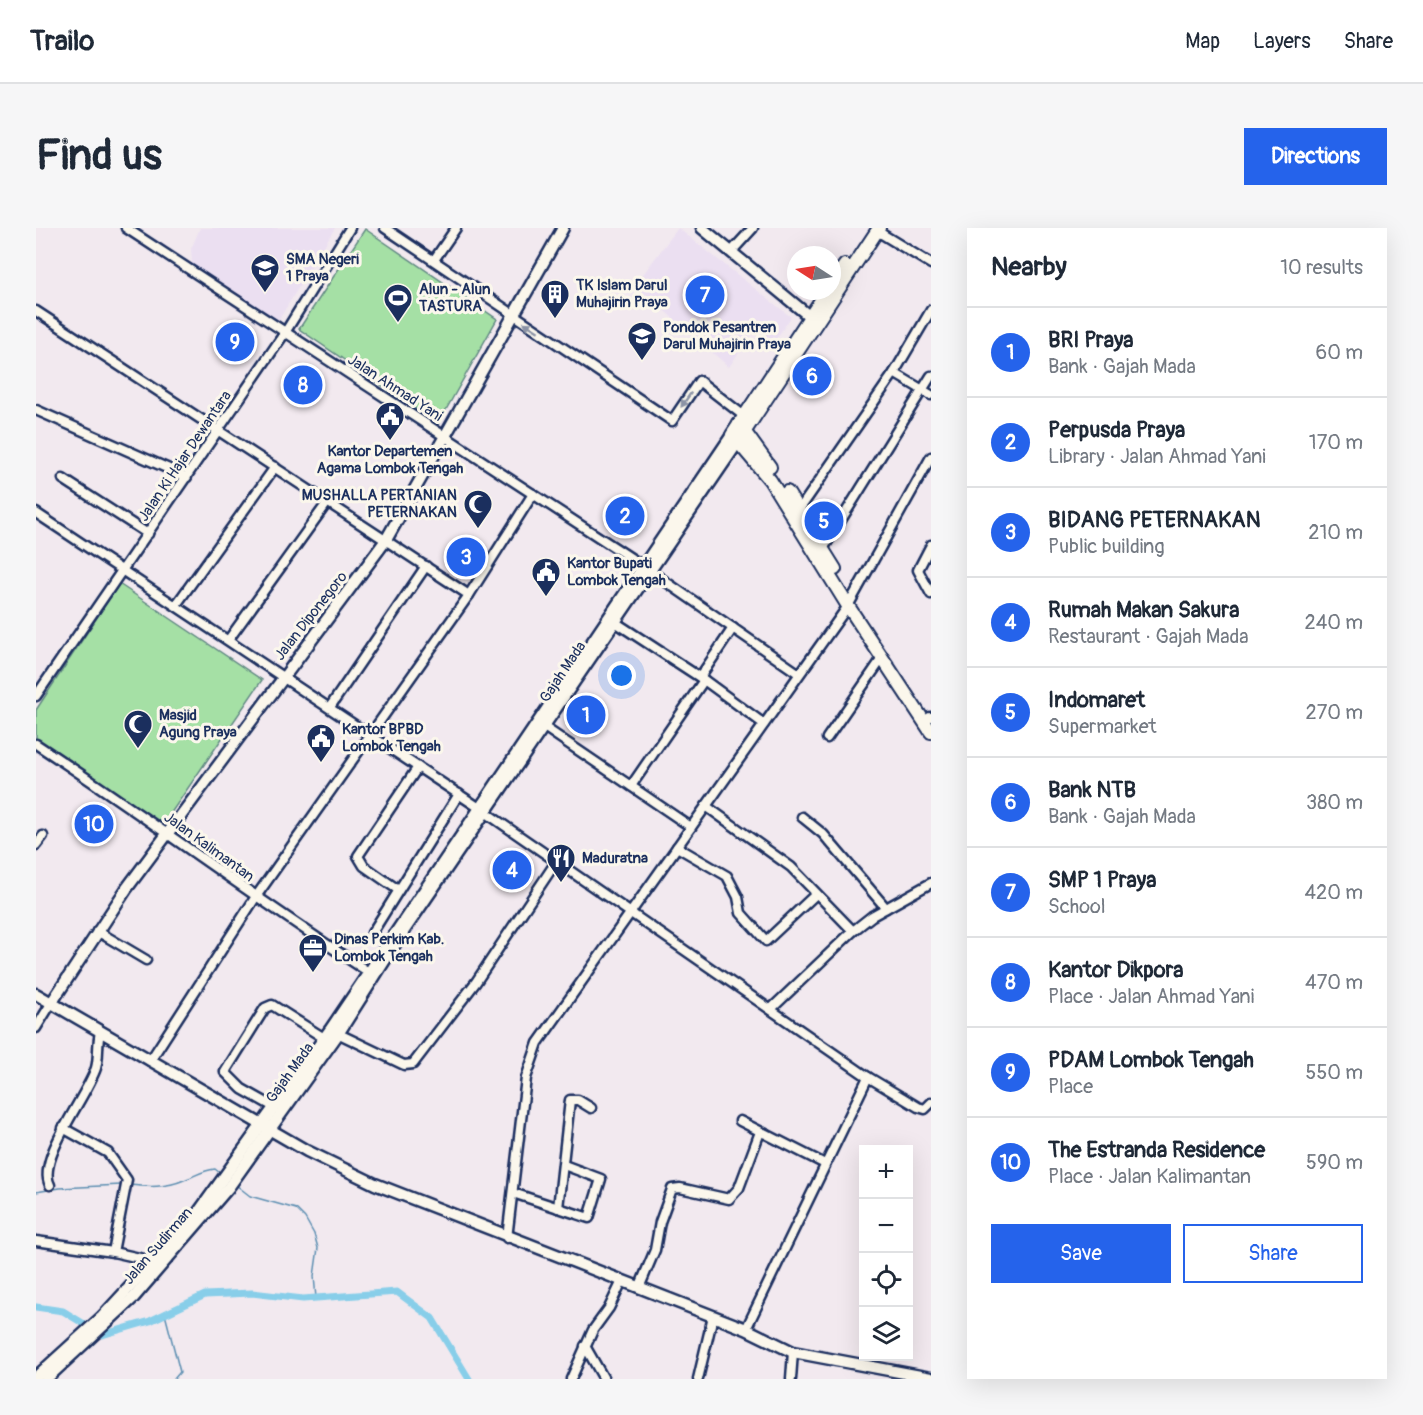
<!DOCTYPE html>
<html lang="en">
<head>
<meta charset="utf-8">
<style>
	body { margin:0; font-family:Pangolin,sans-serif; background:#f6f6f7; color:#1f2937 }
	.controls { position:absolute; right:18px; bottom:18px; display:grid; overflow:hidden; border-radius:0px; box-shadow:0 6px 24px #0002 }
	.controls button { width:54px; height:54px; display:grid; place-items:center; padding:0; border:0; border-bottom:2px solid #e0e1e3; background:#fff; color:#1f2937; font:30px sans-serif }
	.compass { position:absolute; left:751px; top:18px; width:54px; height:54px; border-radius:50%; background:#fff; box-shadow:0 6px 24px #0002; rotate:282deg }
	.you { position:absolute; left:586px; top:448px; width:21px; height:21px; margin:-15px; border:4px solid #fff; border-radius:50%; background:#1a73e8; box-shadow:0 0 0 9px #1a73e833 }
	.badge { display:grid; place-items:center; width:39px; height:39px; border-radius:50%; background:#2563eb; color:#fff; font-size:20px; font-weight:700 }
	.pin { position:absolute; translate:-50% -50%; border:3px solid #fff; box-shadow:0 2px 6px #0006 }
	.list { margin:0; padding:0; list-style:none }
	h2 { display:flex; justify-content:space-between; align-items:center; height:78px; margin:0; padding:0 24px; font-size:26px }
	h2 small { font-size:20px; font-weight:400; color:#747a83 }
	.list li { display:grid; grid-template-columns:39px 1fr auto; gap:18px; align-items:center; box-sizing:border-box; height:90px; padding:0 24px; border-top:2px solid #e0e1e3 }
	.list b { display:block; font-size:22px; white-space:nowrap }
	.list p { margin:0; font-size:20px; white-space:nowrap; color:#747a83 }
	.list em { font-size:20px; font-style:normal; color:#747a83 }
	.actions { display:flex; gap:12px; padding:18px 24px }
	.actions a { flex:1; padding:14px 0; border:2px solid #2563eb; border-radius:0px; text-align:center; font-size:21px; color:#2563eb }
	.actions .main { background:#2563eb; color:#fff }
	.icon { flex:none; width:33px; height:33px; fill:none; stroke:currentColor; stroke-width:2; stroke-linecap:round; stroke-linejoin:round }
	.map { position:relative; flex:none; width:895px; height:1151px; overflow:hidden; border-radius:0px }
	header { display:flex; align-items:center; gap:36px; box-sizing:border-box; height:84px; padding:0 30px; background:#fff; border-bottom:2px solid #e0e1e3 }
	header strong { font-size:28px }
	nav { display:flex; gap:33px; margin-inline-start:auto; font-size:21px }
	.intro { display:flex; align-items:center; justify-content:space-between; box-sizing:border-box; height:144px; padding:0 36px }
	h1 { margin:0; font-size:42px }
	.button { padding:15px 27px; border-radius:0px; background:#2563eb; color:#fff; font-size:21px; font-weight:700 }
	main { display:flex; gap:36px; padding:0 36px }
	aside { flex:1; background:#fff; border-radius:0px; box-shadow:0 6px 24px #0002 }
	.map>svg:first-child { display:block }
	.built { fill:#ebdff1 }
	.green { fill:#a5e0a5; stroke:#608882; stroke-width:1.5 }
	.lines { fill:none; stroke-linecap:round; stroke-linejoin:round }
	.stream { stroke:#5c8eb1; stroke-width:1.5 }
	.canal { stroke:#88cee9; stroke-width:7 }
	.minor-casing { stroke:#1b2f5e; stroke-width:13 }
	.major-casing { stroke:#1b2f5e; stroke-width:15 }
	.highway-casing { stroke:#1b2f5e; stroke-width:16 }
	.minor { stroke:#fbf7ec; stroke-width:8 }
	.major { stroke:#fbf7ec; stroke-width:10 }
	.highway { stroke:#fbf7ec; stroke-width:12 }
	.oneway { fill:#8b93a5 }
	.labels { text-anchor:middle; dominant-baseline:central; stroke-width:6; stroke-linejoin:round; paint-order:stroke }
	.poi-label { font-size:15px; font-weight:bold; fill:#1b2f5e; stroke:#fbf7ec; text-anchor:start }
	.street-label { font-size:15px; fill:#1b2f5e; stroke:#fbf7ec }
</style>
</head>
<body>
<header>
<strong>Trailo</strong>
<nav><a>Map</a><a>Layers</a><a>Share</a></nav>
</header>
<div class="intro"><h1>Find us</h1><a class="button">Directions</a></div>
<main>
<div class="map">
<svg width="895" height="1151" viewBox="0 0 895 1151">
	<rect width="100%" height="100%" fill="#f2e9ef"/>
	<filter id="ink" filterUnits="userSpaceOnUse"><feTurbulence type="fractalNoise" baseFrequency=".0167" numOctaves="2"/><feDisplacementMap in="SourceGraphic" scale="12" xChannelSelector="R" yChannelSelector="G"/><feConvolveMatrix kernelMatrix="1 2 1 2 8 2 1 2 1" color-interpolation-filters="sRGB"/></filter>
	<g filter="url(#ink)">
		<g class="built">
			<polygon points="164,0 299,0 242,93 156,37 155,21"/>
			<polygon points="642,0 755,89 738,114 719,101 693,139 599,57"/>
		</g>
		<g class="green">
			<polygon points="329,1 461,91 402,196 263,101"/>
			<polygon points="83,356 226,452 126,598 0,513 0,482"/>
		</g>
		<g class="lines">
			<g class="stream">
				<path d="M93 957C112 959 130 960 148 952 159 948 167 942 179 941L184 945"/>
				<polyline points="200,957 214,968 260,981 269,990 278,1006 282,1020 278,1048 280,1070"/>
				<polyline points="0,964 24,960 85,957"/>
				<polyline points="129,1086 144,1144 138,1151"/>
			</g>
			<polyline class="canal" points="0,1079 27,1083 66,1107 114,1093 169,1067 216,1065 267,1071 361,1064 396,1090 433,1151"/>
			<g class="minor-casing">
				<g id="minor">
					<polyline points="90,0 607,338 762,445"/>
					<polyline points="349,0 636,193 663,153 708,188"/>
					<polyline points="841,3 895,36"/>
					<polyline points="695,24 717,0"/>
					<polyline points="398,32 420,0"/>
					<polyline points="0,83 433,367 497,266"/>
					<polyline points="858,145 895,167"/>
					<polyline points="0,182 151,249"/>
					<polyline points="27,251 112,306"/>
					<polyline points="763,282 858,145 895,82"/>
					<polyline points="0,285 442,579"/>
					<polyline points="895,317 882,342 895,366"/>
					<polyline points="787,321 895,148"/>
					<polyline points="140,377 239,239"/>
					<polyline points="579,394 668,452 728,496"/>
					<polyline points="193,411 291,275"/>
					<polyline points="664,449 697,400"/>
					<polyline points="0,468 250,103 314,0"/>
					<polyline points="294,479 390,338"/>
					<polyline points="894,489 895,489"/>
					<polyline points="508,499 655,599"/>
					<polyline points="791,510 847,429"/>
					<path d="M0 516C112 590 219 670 331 743"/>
					<polyline points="595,558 668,452"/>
					<polyline points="670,578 755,639 817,703"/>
					<polyline points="449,584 832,849 710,1101"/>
					<polyline points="766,589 787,606 850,680"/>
					<polyline points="0,617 7,608"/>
					<polyline points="641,619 691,648 702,669 705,685 730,713 780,666"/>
					<polyline points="361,661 328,638 322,628 382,539"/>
					<polyline points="61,703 110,732"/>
					<polyline points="336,705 423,566"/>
					<polyline points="735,781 817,703 836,688 895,655"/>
					<polyline points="0,800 16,774"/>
					<polyline points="297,803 368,837 377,836 440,754 520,634"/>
					<polyline points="114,833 219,670 433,367"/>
					<polyline points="832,849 882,879 889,881 895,875"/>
					<polyline points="238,879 206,861 189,844 229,780 236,777 288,810"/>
					<polyline points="704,893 789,936"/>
					<polyline points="27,900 72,925 91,952 77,1024"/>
					<path d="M14 957C0 932 51 868 60 840 63 830 61 816 64 804"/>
					<polyline points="477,965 553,990 565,951 528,937"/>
					<polyline points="522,980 534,872 542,872 555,880"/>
					<polyline points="471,1010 490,850 502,815 812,378 895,229"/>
					<polyline points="0,1013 77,1024 117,1033"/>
					<polyline points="603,1060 619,1022 624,994 636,961 644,960 693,971 703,960 724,904"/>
					<polyline points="549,1118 568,1151"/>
					<polyline points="535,1151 557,1102 573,1080 586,1053"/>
					<polyline points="662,1151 677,1088"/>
					<polyline points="755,1151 757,1124"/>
				</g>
			</g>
			<g class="major-casing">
				<g id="major">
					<polyline points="666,0 773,88"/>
					<polyline points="0,766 271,923 339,956 710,1101 757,1124 895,1150"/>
					<polyline points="16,774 91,660 350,312 527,0"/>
					<polyline points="0,1149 66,1089 162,985 294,802 696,207"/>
					<polyline points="10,1151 98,1069 192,960 302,806 363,710 702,214"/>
				</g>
			</g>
			<g class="highway-casing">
				<g id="highway">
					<polyline points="796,55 809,37"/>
					<polyline points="791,63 696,207 734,252 812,378 895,504"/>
					<polyline points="703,196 734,239"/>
					<polyline points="705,209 843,0"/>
					<polyline points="751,264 799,341"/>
				</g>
			</g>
			<use href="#minor" class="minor"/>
			<use href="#major" class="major"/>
			<use href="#highway" class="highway"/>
		</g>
		<defs><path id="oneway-solid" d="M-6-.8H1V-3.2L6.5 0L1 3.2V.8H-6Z" transform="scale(1.5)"/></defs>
		<g class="oneway">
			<use href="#oneway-solid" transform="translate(495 99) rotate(-148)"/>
			<use href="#oneway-solid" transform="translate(650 172) rotate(125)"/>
		</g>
	</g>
	<defs>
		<g id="school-pin" transform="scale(1.5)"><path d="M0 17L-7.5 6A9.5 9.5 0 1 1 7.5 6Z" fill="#1b2f5e" stroke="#fbf7ec"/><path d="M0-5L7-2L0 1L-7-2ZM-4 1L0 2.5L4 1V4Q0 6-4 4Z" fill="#fff"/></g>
		<g id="building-pin" transform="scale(1.5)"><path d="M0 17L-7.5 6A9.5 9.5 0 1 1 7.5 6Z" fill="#1b2f5e" stroke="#fbf7ec"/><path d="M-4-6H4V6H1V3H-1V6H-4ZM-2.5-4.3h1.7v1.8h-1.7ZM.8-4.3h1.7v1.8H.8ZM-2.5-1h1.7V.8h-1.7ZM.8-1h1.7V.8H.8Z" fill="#fff"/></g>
		<g id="stadium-pin" transform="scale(1.5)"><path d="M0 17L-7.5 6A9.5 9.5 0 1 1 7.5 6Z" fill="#1b2f5e" stroke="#fbf7ec"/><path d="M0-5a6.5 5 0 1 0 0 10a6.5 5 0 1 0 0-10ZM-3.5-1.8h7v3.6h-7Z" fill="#fff"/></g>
		<g id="civic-pin" transform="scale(1.5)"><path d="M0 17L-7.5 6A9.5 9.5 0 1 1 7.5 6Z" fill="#1b2f5e" stroke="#fbf7ec"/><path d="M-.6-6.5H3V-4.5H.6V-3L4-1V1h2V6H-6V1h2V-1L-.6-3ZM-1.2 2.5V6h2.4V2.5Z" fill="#fff"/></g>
		<g id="mosque-pin" transform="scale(1.5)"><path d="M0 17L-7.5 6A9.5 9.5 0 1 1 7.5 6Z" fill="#1b2f5e" stroke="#fbf7ec"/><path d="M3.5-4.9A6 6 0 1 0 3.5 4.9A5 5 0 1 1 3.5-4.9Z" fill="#fff"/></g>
		<g id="restaurant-pin" transform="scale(1.5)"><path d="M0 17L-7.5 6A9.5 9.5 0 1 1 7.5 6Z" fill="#1b2f5e" stroke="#fbf7ec"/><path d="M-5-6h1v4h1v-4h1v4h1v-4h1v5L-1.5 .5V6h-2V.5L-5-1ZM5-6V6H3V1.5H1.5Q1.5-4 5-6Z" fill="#fff"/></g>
		<g id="office-pin" transform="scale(1.5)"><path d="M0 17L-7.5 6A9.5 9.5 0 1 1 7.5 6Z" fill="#1b2f5e" stroke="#fbf7ec"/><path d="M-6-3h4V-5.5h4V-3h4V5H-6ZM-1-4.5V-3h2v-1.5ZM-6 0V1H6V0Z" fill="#fff"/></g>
	</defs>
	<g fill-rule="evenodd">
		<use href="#school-pin" x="229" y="40"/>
		<use href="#building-pin" x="519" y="66"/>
		<use href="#stadium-pin" x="362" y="70"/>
		<use href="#school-pin" x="606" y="108"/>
		<use href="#civic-pin" x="354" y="188"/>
		<use href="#mosque-pin" x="442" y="276"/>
		<use href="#civic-pin" x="510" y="344"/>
		<use href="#mosque-pin" x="102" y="496"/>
		<use href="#civic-pin" x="285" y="510"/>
		<use href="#restaurant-pin" x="525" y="630"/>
		<use href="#office-pin" x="277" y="720"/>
	</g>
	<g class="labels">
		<g class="poi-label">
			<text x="250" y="31">SMA Negeri<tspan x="250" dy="17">1 Praya</tspan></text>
			<text x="540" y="57">TK Islam Darul<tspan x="540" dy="17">Muhajirin Praya</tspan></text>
			<text x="383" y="61">Alun - Alun<tspan x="383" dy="17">TASTURA</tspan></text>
			<text x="627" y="99">Pondok Pesantren<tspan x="627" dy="17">Darul Muhajirin Praya</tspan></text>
			<text x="354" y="223" text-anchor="middle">Kantor Departemen<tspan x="354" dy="17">Agama Lombok Tengah</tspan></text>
			<text x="421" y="267" text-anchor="end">MUSHALLA PERTANIAN<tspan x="421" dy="17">PETERNAKAN</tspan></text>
			<text x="531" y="335">Kantor Bupati<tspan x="531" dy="17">Lombok Tengah</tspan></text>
			<text x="123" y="487">Masjid<tspan x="123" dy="17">Agung Praya</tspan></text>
			<text x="306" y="501">Kantor BPBD<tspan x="306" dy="17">Lombok Tengah</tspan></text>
			<text x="546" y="630">Maduratna</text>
			<text x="298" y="711">Dinas Perkim Kab.<tspan x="298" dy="17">Lombok Tengah</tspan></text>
		</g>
		<g class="street-label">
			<text transform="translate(359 160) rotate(33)">Jalan Ahmad Yani</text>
			<text transform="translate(149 228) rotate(-56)">Jalan Ki Hajar Dewantara</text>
			<text transform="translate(275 388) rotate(-52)">Jalan Diponegoro</text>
			<text transform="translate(527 444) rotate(-56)">Gajah Mada</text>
			<text transform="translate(173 619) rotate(36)">Jalan Kalimantan</text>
			<text transform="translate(254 845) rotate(-54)">Gajah Mada</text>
			<text transform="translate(122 1018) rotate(-49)">Jalan Sudirman</text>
		</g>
	</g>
</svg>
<div class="controls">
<button>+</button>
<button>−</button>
<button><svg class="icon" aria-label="locate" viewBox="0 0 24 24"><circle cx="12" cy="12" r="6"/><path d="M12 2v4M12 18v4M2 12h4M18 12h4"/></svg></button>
<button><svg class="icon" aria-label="layers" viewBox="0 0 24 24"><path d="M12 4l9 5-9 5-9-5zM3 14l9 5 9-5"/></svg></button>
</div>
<svg class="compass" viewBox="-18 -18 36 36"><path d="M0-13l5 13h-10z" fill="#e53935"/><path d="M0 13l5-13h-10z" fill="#747a83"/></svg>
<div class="you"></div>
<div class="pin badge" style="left:550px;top:487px">1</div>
<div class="pin badge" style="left:589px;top:288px">2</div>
<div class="pin badge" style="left:430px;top:329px">3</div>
<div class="pin badge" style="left:476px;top:642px">4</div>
<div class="pin badge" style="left:788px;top:293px">5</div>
<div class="pin badge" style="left:776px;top:148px">6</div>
<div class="pin badge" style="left:669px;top:67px">7</div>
<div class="pin badge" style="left:267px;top:157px">8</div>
<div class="pin badge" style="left:199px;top:114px">9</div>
<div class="pin badge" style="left:58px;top:596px">10</div>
</div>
<aside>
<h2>Nearby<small>10 results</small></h2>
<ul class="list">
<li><span class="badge">1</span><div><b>BRI Praya</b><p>Bank · Gajah Mada</p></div><em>60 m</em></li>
<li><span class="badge">2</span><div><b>Perpusda Praya</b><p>Library · Jalan Ahmad Yani</p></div><em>170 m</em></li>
<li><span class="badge">3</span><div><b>BIDANG PETERNAKAN</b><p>Public building</p></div><em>210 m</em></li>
<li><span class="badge">4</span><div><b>Rumah Makan Sakura</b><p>Restaurant · Gajah Mada</p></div><em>240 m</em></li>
<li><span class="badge">5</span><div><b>Indomaret</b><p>Supermarket</p></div><em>270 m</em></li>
<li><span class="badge">6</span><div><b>Bank NTB</b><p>Bank · Gajah Mada</p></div><em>380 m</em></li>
<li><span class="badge">7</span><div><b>SMP 1 Praya</b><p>School</p></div><em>420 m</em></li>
<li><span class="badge">8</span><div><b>Kantor Dikpora</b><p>Place · Jalan Ahmad Yani</p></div><em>470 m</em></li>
<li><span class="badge">9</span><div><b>PDAM Lombok Tengah</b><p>Place</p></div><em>550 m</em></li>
<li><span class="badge">10</span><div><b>The Estranda Residence</b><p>Place · Jalan Kalimantan</p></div><em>590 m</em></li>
</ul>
<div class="actions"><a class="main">Save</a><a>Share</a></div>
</aside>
</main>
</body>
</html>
